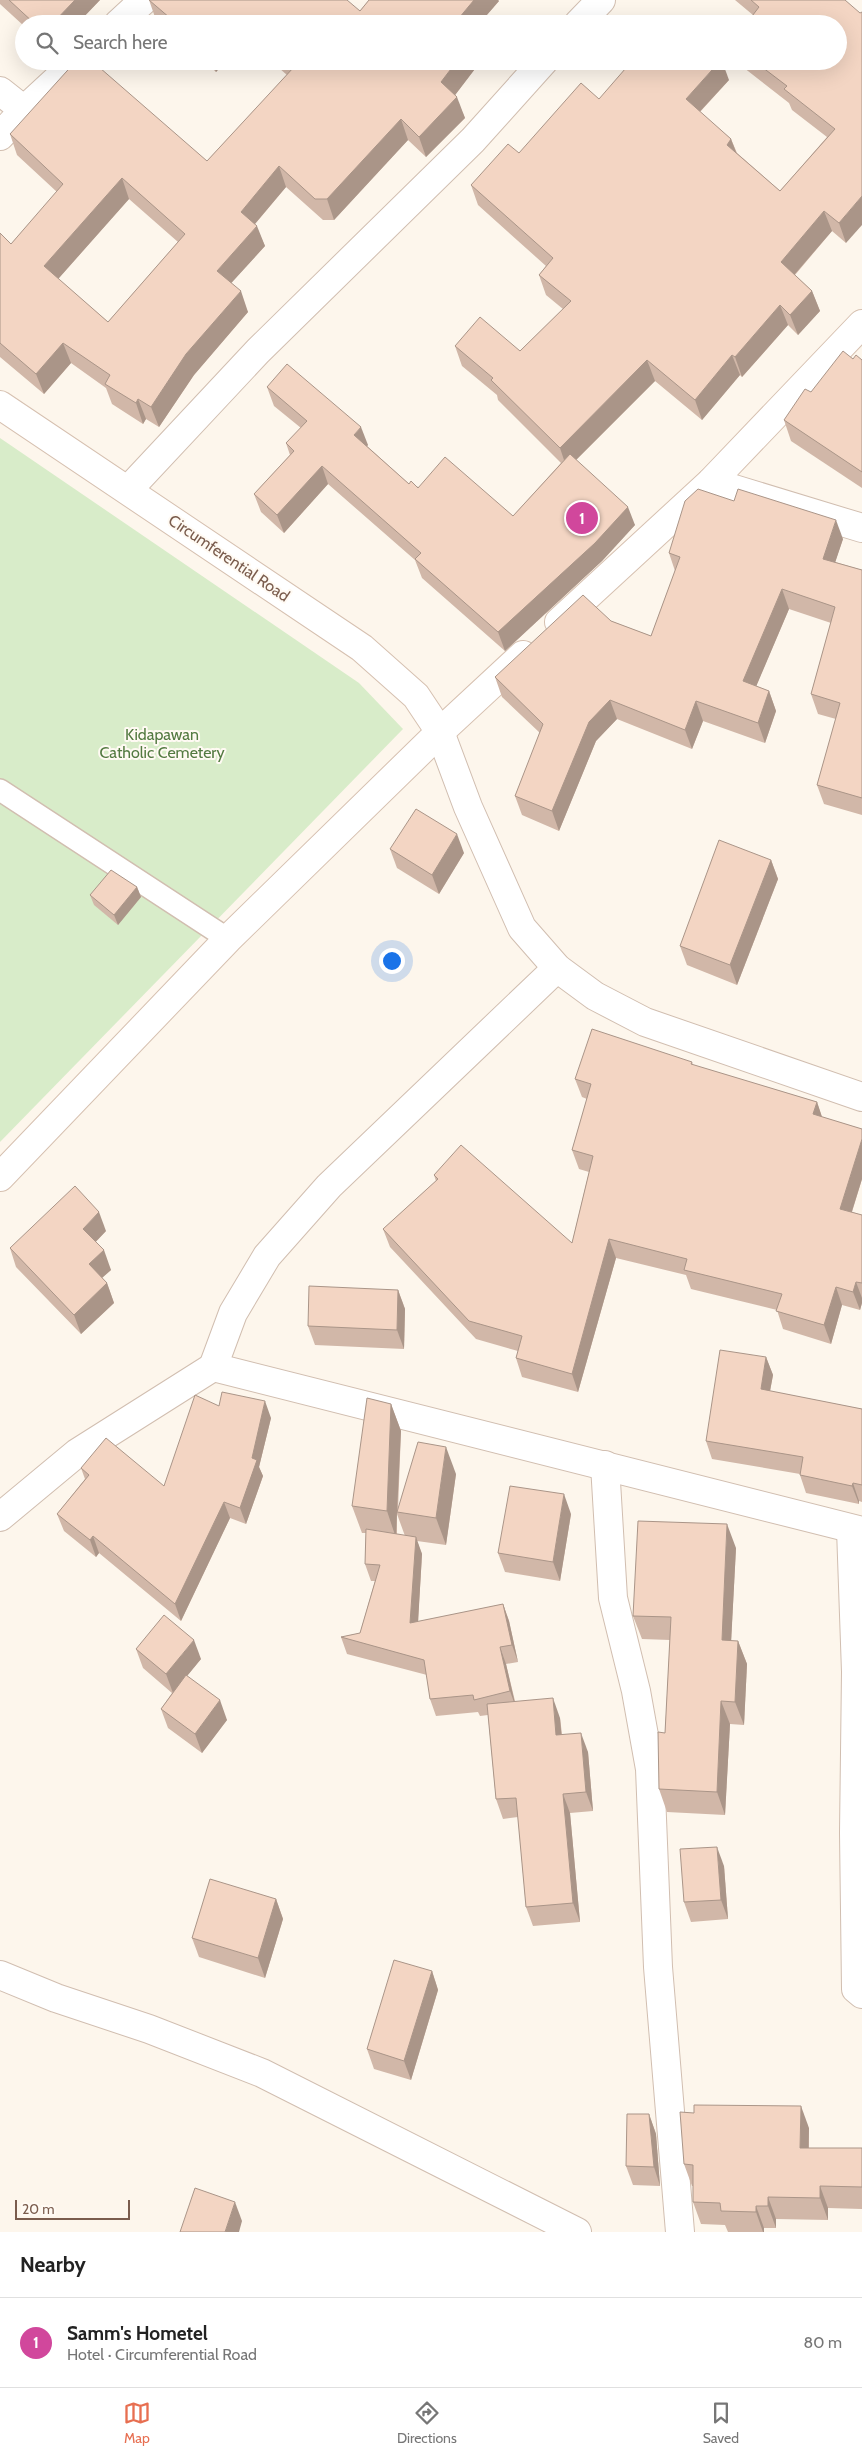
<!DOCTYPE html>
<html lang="en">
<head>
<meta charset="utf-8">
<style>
	body { margin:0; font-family:Cabin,sans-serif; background:#f2f2f2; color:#222 }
	.scale { position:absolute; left:15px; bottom:12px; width:115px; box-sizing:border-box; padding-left:5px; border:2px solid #7a5c4d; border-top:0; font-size:14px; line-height:18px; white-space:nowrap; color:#7a5c4d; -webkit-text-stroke:4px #fffaf3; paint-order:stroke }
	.you { position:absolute; left:391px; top:960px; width:18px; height:18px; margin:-12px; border:4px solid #fff; border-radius:50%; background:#1a73e8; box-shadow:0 0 0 8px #1a73e833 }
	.badge { display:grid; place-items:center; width:32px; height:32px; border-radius:50%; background:#e76f51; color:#fff; font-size:16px; font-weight:700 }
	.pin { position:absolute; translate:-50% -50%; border:2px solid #fff; box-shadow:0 1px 5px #0006 }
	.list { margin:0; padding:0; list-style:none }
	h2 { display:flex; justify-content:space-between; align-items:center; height:65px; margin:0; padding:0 20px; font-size:21px }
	h2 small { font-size:16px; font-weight:400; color:#767676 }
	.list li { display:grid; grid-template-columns:32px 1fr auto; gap:15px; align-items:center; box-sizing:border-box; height:90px; padding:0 20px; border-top:1px solid #e0e0e0 }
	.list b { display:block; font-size:19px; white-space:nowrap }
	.list p { margin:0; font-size:16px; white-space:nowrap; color:#767676 }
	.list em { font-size:16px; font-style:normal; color:#767676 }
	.icon { flex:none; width:28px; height:28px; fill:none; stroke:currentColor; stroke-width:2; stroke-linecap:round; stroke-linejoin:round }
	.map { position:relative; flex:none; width:862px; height:2232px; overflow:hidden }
	.search { position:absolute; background:#fff; box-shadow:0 5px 20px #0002; left:15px; right:15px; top:15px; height:55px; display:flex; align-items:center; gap:12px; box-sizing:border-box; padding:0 18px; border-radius:28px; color:#767676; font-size:19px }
	.sheet { height:155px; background:#fff }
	nav { display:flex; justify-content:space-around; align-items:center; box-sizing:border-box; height:70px; border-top:1px solid #e0e0e0; background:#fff; font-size:14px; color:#767676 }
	nav a { display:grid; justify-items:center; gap:2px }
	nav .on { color:#e76f51 }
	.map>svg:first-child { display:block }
	.green { fill:#d8ecc9 }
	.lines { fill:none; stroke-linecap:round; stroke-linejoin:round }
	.lane-casing { stroke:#d1beb0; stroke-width:24 }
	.street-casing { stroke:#d1beb0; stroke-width:30 }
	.secondary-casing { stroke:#d6c0b0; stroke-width:30 }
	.lane { stroke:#fff; stroke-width:21 }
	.street { stroke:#fff; stroke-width:28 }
	.secondary { stroke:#fff; stroke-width:28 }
	.wall { fill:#d1b7a8; fill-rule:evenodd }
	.shaded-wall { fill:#aa9588 }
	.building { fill:#f3d5c3; stroke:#aa9588; fill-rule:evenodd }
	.labels { text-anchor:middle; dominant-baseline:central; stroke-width:4; stroke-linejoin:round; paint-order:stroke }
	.street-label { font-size:16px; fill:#7a5c4d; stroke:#fffaf3 }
	.park-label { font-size:16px; fill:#537a41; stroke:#fffaf3 }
</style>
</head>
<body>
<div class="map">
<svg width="862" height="2232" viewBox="0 0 862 2232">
	<rect width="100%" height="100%" fill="#fdf6ec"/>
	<polygon class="green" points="0,438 359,683 403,729 0,1142"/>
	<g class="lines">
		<g class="lane-casing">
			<polyline id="lane" points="0,790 228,939"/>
		</g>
		<g class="street-casing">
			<g id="street">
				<polyline points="118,24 144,0"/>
				<polyline points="578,24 601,0"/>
				<polyline points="0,91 24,110"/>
				<polyline points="0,136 24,110 77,61"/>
				<polyline points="711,482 862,528"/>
				<polyline points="128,490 258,351 473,140 544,61"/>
				<polyline points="440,732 468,807 522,928 557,968 595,996 645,1022 862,1097"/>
				<polyline points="213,1367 233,1313 267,1256 329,1186 557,968"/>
				<polyline points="605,1465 613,1598 636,1691 650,1769 658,1967 680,2232"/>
				<polyline points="0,1517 77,1453 213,1367 862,1531"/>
				<polyline points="851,1529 856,1672 854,1833 856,1989 862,1994"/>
				<polyline points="0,1975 56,1998 149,2029 262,2073 577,2232"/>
			</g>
		</g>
		<g class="secondary-casing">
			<g id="secondary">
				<polyline points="0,405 362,648 416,696 440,732"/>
				<polyline points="559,622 711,482 862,324"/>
				<polyline points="0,1177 228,939 440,732 523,655"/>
			</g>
		</g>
		<use href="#lane" class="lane"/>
		<use href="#street" class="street"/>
		<use href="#secondary" class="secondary"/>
	</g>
	<g class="wall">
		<polygon points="0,0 100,0 77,24 24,24 24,26 0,4"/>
		<polygon points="149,0 360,11 369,0 498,0 499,1 479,24 160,24 156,20"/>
		<polygon points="735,0 845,0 846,243 832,231 795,275 812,291 820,311 798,335 788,325 742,377 740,375 702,420 655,381 576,460 635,525 602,561 505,651 422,578 415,560 328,484 284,533 261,512 254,494 290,455 286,443 301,428 274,406 267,387 368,445 367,446 409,484 513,516 561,463 498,400 497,395 462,366 455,346 520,351 563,309 546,295 539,275 546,266 478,205 471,185 519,153 599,99 729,80 700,112 731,139 737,153 780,191 827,137 792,110 789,103 739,64 738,61 838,61 753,15"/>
		<polygon points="204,61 226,61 216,72"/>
		<path d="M271 61H481L455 95 465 118 426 157 408 140 334 220H323L286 187 255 224 265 246 231 283 248 312 194 375 159 427 146 419 143 424 112 404 106 388 71 363 44 394 0 357V233L11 244 57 192 17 155 10 134 207 161 287 75ZM129 199 178 242 108 322 58 279Z"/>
		<polygon points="853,359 862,360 862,488 791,441 784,420 811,392"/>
		<polygon points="843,539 835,562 862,570 862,815 824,804 817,785 836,719 818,714 811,694 831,623 789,609 756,686 769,691 776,711 765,743 703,721 692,749 617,719 596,741 559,831 522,815 515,796 540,733 502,697 495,677 611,621 651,636 675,571 669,553"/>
		<polygon points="390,849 464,853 439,894 397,868"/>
		<polygon points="771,860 778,879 737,985 687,965 680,946"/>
		<polygon points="137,887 141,897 118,925 94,905 90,895"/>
		<polygon points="692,1062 693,1065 817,1102 822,1117 862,1129 862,1179 852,1212 862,1215 862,1303 860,1310 842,1305 831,1344 783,1329 777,1310 691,1289 686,1275 616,1258 578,1392 522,1377 516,1358 518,1351 476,1339 390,1247 383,1229 436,1181 434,1175 572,1243 589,1172 579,1169 572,1150 587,1099 582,1097 575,1079"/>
		<polygon points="106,1231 95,1242 111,1270 102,1278 107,1283 114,1303 81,1334 16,1267 10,1248"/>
		<polygon points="398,1290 405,1309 404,1349 315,1345 308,1326"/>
		<polygon points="766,1357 773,1375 770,1391 862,1409 862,1502 859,1501 859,1504 806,1493 800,1475 800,1474 712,1459 706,1441"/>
		<path d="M391 1404 401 1431 398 1510 456 1474 446 1545 417 1541 422 1554 418 1622 503 1604 509 1621 518 1662 506 1664 515 1701 560 1718 562 1734 588 1752 593 1811 570 1813 580 1922 533 1926 526 1907 518 1817 503 1819 496 1799 488 1715 480 1716 478 1712 436 1716 430 1699 427 1675 347 1654 341 1637 360 1633 375 1581H371L365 1564 366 1533H362L352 1506ZM397 1514 405 1536 397 1534Z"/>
		<polygon points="219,1406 271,1418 259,1467 263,1476 246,1524 230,1518 181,1621 99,1553 96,1557 64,1531 57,1514 85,1479 81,1468 164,1486"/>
		<polygon points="571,1514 560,1581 505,1572 498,1553"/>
		<polygon points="736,1548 731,1641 738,1641 747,1664 744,1725 730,1724 725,1815 667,1812 659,1789 665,1733 670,1640 642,1639 633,1616"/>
		<polygon points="136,1649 201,1659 187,1676 227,1720 202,1753 168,1728 161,1709 172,1693 143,1668"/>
		<polygon points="724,1866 728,1919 691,1922 684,1902"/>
		<polygon points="276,1899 283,1919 265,1978 199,1957 192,1938"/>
		<polygon points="432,1971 438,1990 411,2080 374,2069 367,2049"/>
		<polygon points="649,2114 656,2134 660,2186 633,2185 626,2166"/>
		<polygon points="809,2128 809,2148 862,2148 862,2209 828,2208 828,2220 776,2219 776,2228 764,2228 764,2232 728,2232 725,2225 701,2224 693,2202 693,2186 692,2186 684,2164"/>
	</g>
	<g class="shaded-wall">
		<polygon points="75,0 100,0 77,24 52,24"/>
		<polygon points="474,0 498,0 499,1 479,24 454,24"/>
		<polygon points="238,19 240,24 234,24"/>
		<polygon points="212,61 226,61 216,72"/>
		<polygon points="457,61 481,61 449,103 441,82"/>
		<polygon points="720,61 722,61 729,80 693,119 686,99"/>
		<polygon points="457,97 465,118 426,157 419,137"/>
		<polygon points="401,119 408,140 334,220 327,199"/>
		<polygon points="731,139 739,160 727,145"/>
		<polygon points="279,166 286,187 248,232 241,212"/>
		<polygon points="122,178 129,199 51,287 44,266"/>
		<polygon points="862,196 862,225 846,243 839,223"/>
		<polygon points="824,211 832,231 788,282 781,262"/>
		<polygon points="257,226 265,246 224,291 217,271"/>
		<polygon points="241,291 248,312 194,375 159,427 151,407 186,354"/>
		<polygon points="812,291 820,311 798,335 790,315"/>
		<polygon points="780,305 788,325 742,377 735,357"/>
		<polygon points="63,343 71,363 44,394 36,374"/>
		<polygon points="732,355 740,375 702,420 695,400"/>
		<polygon points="647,360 655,381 567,469 560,448"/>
		<polygon points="138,399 146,419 143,424 136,403"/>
		<polygon points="361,427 368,445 361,453 354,435"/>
		<polygon points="322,466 328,484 284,533 277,515"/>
		<polygon points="628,507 635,525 602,561 505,651 498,632"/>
		<polygon points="836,520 843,539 830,578 823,559"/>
		<polygon points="782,589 789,609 750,701 743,681"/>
		<polygon points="769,691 776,711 765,743 758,723"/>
		<polygon points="610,700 617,719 596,741 559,831 552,811 589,722"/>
		<polygon points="696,701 703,721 692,749 685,730"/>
		<polygon points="457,834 464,853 439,894 432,875"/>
		<polygon points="771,860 778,879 737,985 730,965"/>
		<polygon points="137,887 141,897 118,925 114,915"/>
		<polygon points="817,1102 823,1120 813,1114"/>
		<polygon points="862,1139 862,1179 847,1227 840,1209"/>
		<polygon points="99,1212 106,1231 90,1248 83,1229"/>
		<polygon points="609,1239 616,1258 578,1392 572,1374"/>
		<polygon points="104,1250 111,1270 96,1283 89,1264"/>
		<polygon points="856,1282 862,1298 862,1303 860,1310 853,1292"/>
		<polygon points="107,1283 114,1303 81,1334 74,1315"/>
		<polygon points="836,1287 842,1305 831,1344 824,1325"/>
		<polygon points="398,1290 405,1309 404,1349 397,1330"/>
		<polygon points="766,1357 773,1375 767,1407 761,1389"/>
		<polygon points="265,1401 271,1418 259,1467 263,1476 246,1524 240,1508"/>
		<polygon points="391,1404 401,1431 397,1512 396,1538 387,1511"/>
		<polygon points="446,1447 456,1474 446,1545 436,1518"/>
		<polygon points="853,1483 859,1501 859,1504 852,1486"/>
		<polygon points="564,1494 571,1514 560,1581 553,1562"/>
		<polygon points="224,1502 230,1518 181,1621 175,1604"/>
		<polygon points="727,1524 736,1548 730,1663 722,1640"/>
		<polygon points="93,1536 99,1553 96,1557 90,1540"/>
		<polygon points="416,1537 422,1554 417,1640 410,1623"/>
		<polygon points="503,1604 509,1621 518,1662 512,1645"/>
		<polygon points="194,1640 201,1659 173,1693 166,1674"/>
		<polygon points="738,1641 747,1664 744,1725 735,1702"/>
		<polygon points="500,1647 506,1664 516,1708 510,1691"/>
		<polygon points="553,1698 560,1718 563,1754 556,1735"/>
		<polygon points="220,1700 227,1720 202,1753 195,1734"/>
		<polygon points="721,1701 730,1724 725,1815 717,1792"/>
		<polygon points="581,1733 588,1752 593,1811 586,1792"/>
		<polygon points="563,1794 570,1813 580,1922 573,1903"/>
		<polygon points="717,1847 724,1866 728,1919 721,1900"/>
		<polygon points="276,1899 283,1919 265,1978 258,1958"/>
		<polygon points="432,1971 438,1990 411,2080 404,2061"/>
		<polygon points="801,2106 809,2128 808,2170 800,2148"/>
		<polygon points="649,2114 656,2134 660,2186 654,2167"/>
		<polygon points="820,2186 828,2208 828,2220 820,2198"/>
		<polygon points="768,2197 776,2219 776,2228 768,2206"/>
		<polygon points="235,2202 242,2221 239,2232 225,2232"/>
		<polygon points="756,2206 764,2228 764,2232 763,2232 756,2212"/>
	</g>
	<g class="building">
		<polygon points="9,0 75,0 52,24 35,24"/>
		<polygon points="149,0 347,0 360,11 369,0 474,0 454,24 244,24 238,19 234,24 177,24"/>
		<polygon points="751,0 845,0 860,13 862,12 862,196 839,223 824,211 781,262 812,291 790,315 780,305 735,357 732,355 695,400 647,360 560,448 491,380 493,378 455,346 480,317 520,351 571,301 539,275 553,258 471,185 508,144 519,153 581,83 599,99 632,61 720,61 686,99 731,139 727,145 780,191 835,129 784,89 787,86 754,61 838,61 838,24 746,24 759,7"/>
		<polygon points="671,17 679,24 665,24"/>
		<path d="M76 61H92L207 161 294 67 287 61H457L441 82 457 97 419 137 401 119 327 199H315L279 166 241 212 257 226 217 271 241 291 186 354 151 407 138 399 136 403 105 384 110 375 63 343 36 374 0 343V233L11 244 63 184 10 134ZM122 178 185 234 108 322 44 266Z"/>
		<polygon points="843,351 853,359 856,355 862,360 862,472 784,420 805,389 811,392"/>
		<polygon points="287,364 361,427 354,435 409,484 411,481 418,488 445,457 513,516 570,454 628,507 595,543 498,632 415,559 421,553 322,466 277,515 254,494 294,451 286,443 307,421 267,387"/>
		<polygon points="698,489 734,501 738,489 836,520 823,559 862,570 862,798 817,785 840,703 811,694 835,607 782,589 743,681 769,691 758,723 696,701 685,730 610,700 589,722 552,811 515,796 543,724 495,677 583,595 611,621 651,636 680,557 669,553 685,501"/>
		<polygon points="416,809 457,834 432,875 390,849"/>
		<polygon points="719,840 771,860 730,965 680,946"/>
		<polygon points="111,870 137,887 114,915 90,895"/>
		<polygon points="592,1029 692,1062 691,1064 817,1102 813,1114 862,1129 862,1139 840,1209 862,1215 862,1283 856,1282 853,1292 836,1287 824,1325 776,1311 782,1294 684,1270 687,1259 609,1239 572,1374 516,1358 522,1336 469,1321 383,1229 438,1179 434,1175 461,1145 572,1243 593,1156 572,1150 591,1084 575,1079"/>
		<polygon points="75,1186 99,1212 83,1229 104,1250 89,1264 107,1283 74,1315 10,1248"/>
		<polygon points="309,1286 398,1290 397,1330 308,1326"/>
		<polygon points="720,1350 766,1357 761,1389 862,1409 862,1485 853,1483 852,1486 800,1475 803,1457 706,1441"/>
		<polygon points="222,1392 265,1401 252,1458 257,1460 240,1508 224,1502 175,1604 93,1536 90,1540 57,1514 89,1475 81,1468 106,1438 164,1486 195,1395 219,1406"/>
		<polygon points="367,1398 391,1404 387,1511 352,1506"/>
		<polygon points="418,1442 446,1447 436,1518 397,1512"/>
		<polygon points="510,1486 564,1494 553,1562 498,1553"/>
		<polygon points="638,1521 727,1524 722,1640 738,1641 735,1702 721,1701 717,1792 659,1789 658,1732 665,1733 671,1617 633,1616"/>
		<polygon points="366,1529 416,1537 410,1623 503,1604 512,1645 500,1647 510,1691 474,1700 473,1695 430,1699 424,1660 341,1637 360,1633 380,1565 365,1564"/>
		<polygon points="164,1615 194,1640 166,1674 136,1649"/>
		<polygon points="186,1675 220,1700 195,1734 161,1709"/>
		<polygon points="553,1698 556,1735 581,1733 586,1792 563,1794 573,1903 526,1907 516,1798 496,1799 487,1704"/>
		<polygon points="717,1847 721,1900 684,1902 680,1849"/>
		<polygon points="210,1879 276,1899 258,1958 192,1938"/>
		<polygon points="394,1960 432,1971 404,2061 367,2049"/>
		<polygon points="694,2105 801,2106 800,2148 862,2148 862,2187 820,2186 820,2198 768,2197 768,2206 756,2206 756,2212 721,2211 720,2203 693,2202 693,2165 684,2164 680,2112 694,2113"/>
		<polygon points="627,2114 649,2114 654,2167 626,2166"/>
		<polygon points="195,2188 235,2202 225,2232 180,2232"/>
	</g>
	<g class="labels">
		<g class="street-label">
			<text transform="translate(229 558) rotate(34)">Circumferential Road</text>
		</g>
		<g class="park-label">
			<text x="162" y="734">Kidapawan<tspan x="162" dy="18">Catholic Cemetery</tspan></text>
		</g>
	</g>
</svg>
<div class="scale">20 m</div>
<div class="you"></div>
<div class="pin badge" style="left:582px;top:518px;background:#d1479c">1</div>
<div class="search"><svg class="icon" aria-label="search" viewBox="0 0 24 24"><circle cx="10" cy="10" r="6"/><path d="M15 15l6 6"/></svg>Search here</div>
</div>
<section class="sheet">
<h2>Nearby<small></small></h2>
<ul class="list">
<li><span class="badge" style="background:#d1479c">1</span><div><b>Samm's Hometel</b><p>Hotel · Circumferential Road</p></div><em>80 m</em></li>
</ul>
</section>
<nav>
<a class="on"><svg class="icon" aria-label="map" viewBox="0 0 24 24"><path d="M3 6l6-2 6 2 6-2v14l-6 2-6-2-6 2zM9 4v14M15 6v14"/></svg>Map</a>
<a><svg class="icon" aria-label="directions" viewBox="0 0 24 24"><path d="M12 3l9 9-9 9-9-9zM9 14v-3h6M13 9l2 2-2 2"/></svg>Directions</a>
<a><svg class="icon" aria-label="saved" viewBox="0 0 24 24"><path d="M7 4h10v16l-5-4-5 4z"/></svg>Saved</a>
</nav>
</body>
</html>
